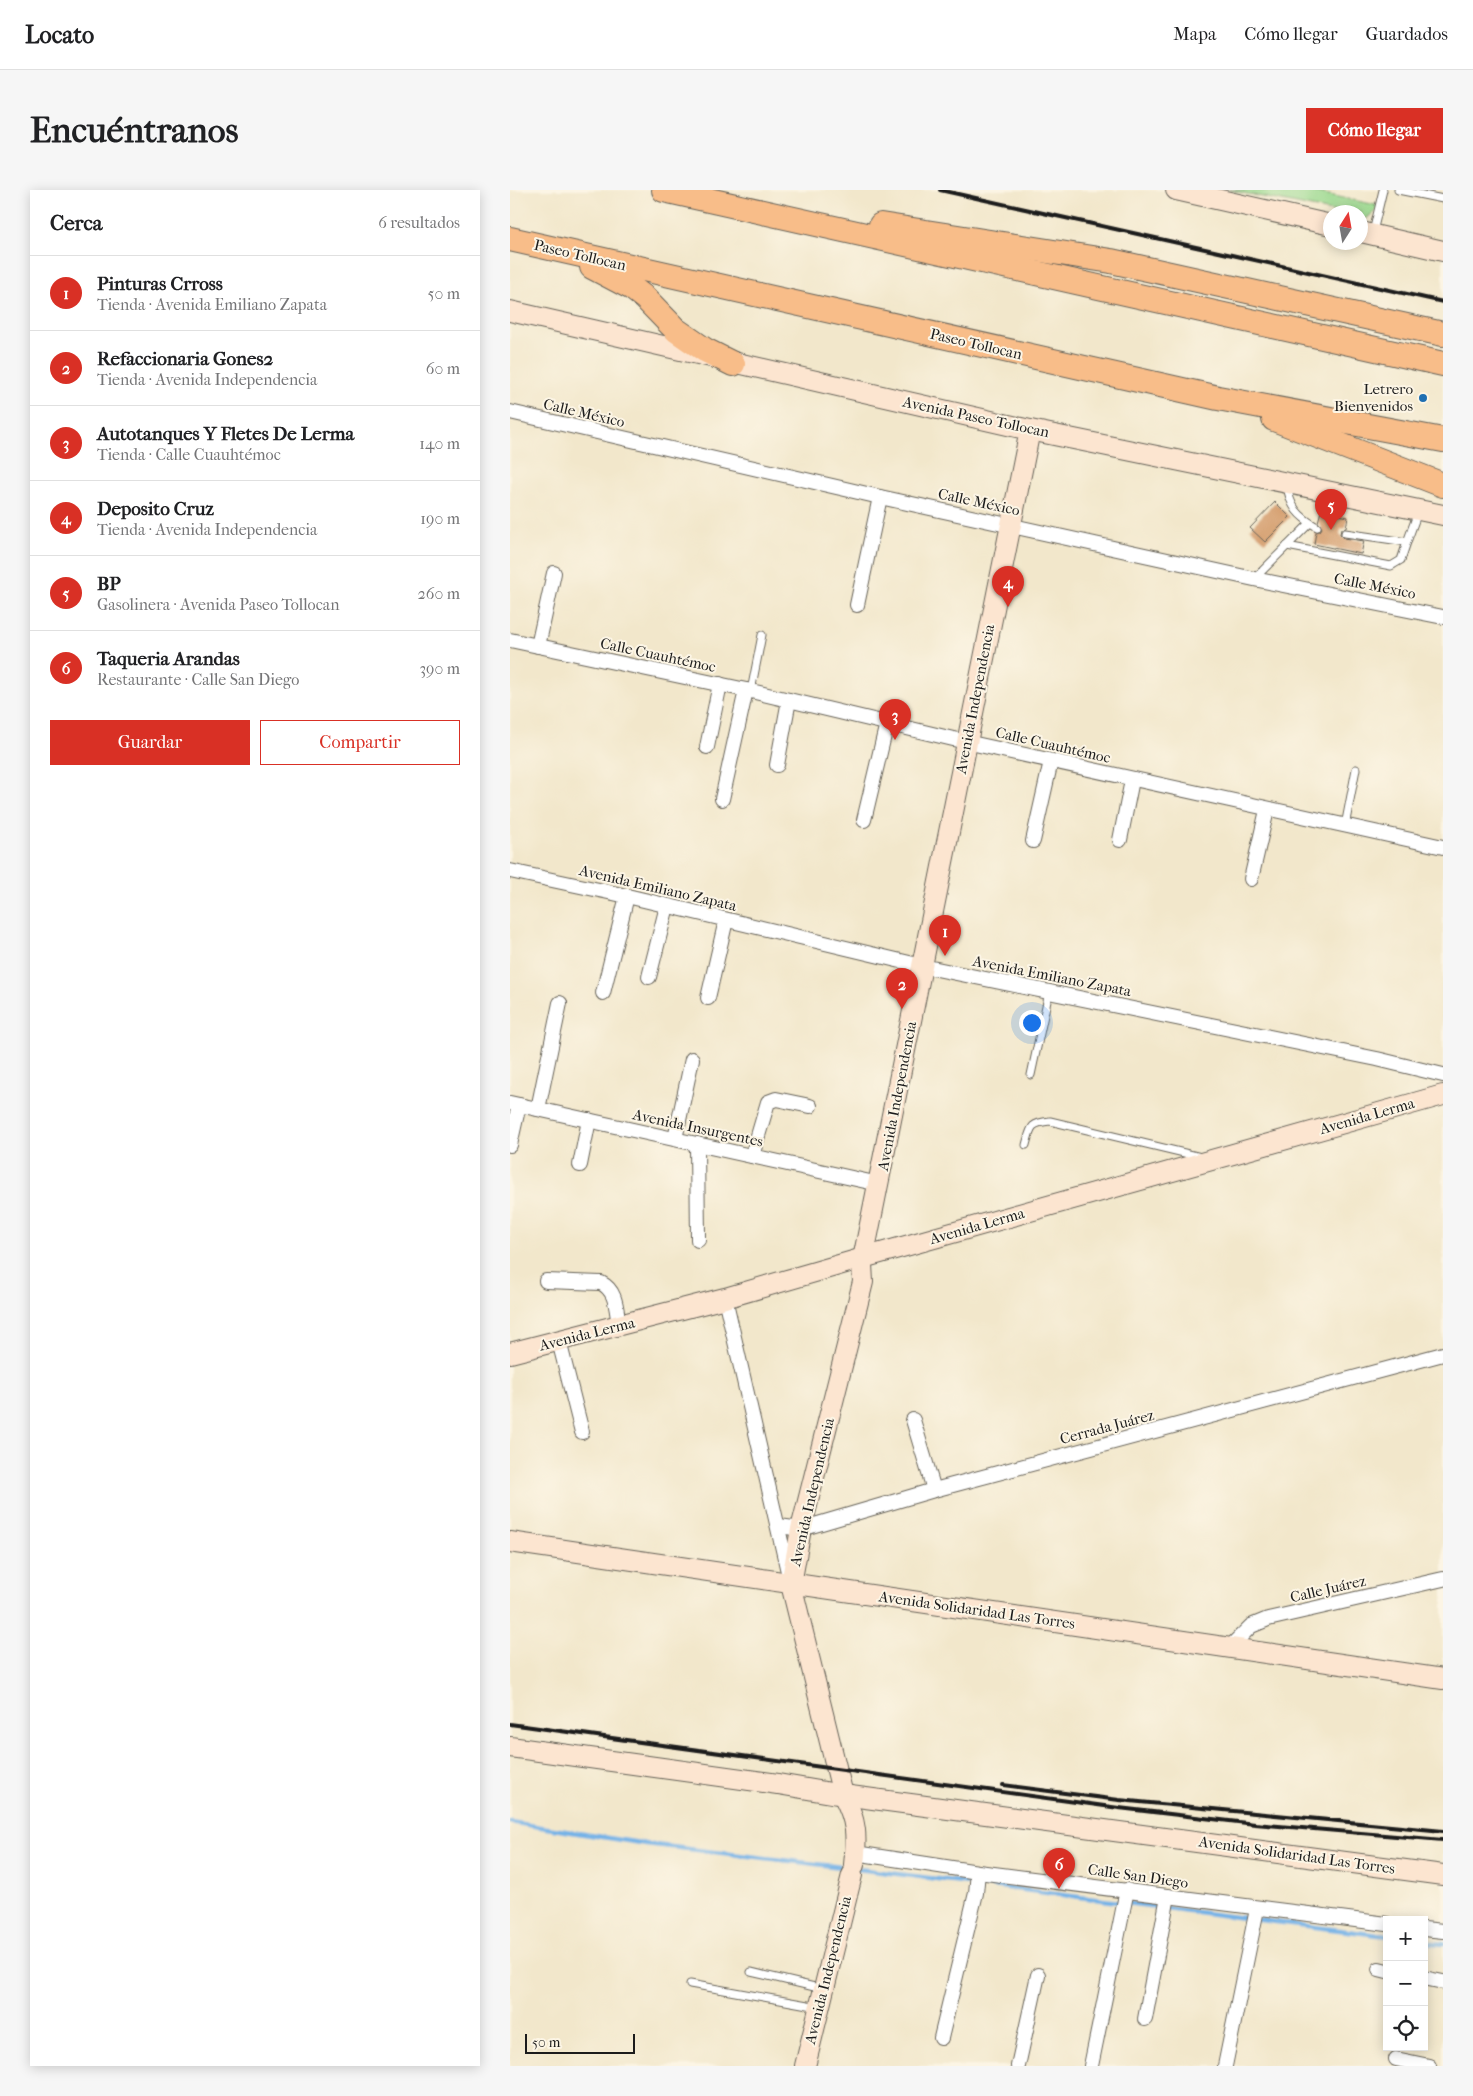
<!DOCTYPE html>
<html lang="es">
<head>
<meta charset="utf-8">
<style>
	body { margin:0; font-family:"IM FELL French Canon",serif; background:#f6f6f6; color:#202124 }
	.controls { position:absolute; right:15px; bottom:15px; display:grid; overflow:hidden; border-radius:0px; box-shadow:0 2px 12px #0003 }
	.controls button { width:45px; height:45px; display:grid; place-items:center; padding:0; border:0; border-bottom:1px solid #e0e0e0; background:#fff; color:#202124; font:25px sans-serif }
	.compass { position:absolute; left:813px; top:15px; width:45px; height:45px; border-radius:50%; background:#fff; box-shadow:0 2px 12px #0003; rotate:11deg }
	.scale { position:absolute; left:15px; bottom:12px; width:110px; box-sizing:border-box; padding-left:5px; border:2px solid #1c1c1c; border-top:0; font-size:14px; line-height:18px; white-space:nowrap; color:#1c1c1c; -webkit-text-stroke:4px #fcf5e5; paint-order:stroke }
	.you { position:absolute; left:521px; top:832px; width:18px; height:18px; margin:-12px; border:4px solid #fff; border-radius:50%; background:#1a73e8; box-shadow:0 0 0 8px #1a73e833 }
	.badge { display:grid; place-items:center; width:32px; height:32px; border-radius:50%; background:#d93025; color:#fff; font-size:16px; font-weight:700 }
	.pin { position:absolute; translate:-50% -41px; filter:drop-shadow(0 1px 2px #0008) }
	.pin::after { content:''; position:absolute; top:26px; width:18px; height:15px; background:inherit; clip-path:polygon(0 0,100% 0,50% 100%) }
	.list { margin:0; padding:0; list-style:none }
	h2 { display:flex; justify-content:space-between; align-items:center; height:65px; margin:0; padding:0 20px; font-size:21px }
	h2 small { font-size:16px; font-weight:400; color:#757577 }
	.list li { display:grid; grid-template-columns:32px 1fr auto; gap:15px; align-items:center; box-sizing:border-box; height:75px; padding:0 20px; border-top:1px solid #e0e0e0 }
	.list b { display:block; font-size:19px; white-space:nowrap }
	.list p { margin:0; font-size:16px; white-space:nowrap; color:#757577 }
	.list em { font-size:16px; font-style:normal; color:#757577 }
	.actions { display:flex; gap:10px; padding:15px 20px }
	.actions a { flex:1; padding:11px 0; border:1px solid #d93025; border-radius:0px; text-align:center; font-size:18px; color:#d93025 }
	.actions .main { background:#d93025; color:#fff }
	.icon { flex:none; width:28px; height:28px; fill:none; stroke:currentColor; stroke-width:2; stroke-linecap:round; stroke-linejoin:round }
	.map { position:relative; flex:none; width:933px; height:1876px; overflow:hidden; border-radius:0px }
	header { display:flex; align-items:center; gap:30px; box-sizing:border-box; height:70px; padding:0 25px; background:#fff; border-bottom:1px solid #e0e0e0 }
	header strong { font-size:24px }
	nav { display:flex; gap:28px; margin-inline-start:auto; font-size:18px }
	.intro { display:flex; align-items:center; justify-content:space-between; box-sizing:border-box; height:120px; padding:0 30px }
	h1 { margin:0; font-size:35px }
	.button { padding:12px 22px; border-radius:0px; background:#d93025; color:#fff; font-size:18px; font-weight:700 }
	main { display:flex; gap:30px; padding:0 30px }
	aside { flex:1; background:#fff; border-radius:0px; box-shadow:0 2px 12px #0003 }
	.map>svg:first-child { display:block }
	.green { fill:#99d88d; stroke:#5a7a54 }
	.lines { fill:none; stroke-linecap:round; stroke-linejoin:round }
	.stream { stroke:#74b2e7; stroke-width:4.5 }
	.building { fill:#d29765 }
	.service-casing { stroke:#676359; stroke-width:9 }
	.minor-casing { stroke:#676359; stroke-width:16 }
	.secondary-casing { stroke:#676359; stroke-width:22 }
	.trunk-casing { stroke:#676359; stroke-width:26 }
	.service { stroke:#fff; stroke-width:7 }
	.minor { stroke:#fff; stroke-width:14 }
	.secondary { stroke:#fce5d0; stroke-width:20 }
	.trunk { stroke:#f8bd89; stroke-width:24 }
	.rail { stroke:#1c1c1c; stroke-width:4 }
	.poi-dot { fill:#1f6fb2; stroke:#fcf5e5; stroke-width:2 }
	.labels { text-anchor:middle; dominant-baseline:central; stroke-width:4; stroke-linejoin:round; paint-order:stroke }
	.street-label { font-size:15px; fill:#1c1c1c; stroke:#fcf5e5 }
	.poi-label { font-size:15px; fill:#1c1c1c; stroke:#fcf5e5; text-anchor:end }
</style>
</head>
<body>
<header>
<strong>Locato</strong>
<nav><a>Mapa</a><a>Cómo llegar</a><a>Guardados</a></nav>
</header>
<div class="intro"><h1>Encuéntranos</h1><a class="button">Cómo llegar</a></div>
<main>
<aside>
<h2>Cerca<small>6 resultados</small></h2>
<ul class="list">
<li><span class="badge">1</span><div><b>Pinturas Crross</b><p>Tienda · Avenida Emiliano Zapata</p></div><em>50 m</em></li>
<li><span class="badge">2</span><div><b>Refaccionaria Gones2</b><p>Tienda · Avenida Independencia</p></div><em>60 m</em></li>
<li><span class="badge">3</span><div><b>Autotanques Y Fletes De Lerma</b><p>Tienda · Calle Cuauhtémoc</p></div><em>140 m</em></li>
<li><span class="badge">4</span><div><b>Deposito Cruz</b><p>Tienda · Avenida Independencia</p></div><em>190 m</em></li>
<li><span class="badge">5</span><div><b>BP</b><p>Gasolinera · Avenida Paseo Tollocan</p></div><em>260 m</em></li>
<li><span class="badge">6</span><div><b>Taqueria Arandas</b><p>Restaurante · Calle San Diego</p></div><em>390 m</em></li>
</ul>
<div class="actions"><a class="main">Guardar</a><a>Compartir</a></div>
</aside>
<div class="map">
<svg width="933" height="1876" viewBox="0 0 933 1876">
	<rect width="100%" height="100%" fill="#fcf5e5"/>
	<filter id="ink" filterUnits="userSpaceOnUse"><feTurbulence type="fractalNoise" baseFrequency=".02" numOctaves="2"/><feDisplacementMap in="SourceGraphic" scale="10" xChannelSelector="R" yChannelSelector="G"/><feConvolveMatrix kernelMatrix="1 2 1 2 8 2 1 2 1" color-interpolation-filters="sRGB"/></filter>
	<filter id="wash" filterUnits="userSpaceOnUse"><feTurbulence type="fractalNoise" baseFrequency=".0096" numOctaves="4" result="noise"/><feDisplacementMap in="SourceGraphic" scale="20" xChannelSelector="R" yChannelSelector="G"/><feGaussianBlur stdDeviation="1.12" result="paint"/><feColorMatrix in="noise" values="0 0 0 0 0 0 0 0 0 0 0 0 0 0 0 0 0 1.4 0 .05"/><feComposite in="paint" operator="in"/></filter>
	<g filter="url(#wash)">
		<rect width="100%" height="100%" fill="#f2e7cb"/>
		<polygon class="green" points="718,0 796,0 871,16 856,29 851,27 851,22 826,22"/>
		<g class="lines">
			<g class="stream">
				<polyline points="0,1632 136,1654 340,1678"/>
				<polyline points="348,1679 877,1746"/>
				<polyline points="914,1752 933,1754"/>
			</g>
		</g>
		<g id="blocks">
			<g class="building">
				<polygon points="765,312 780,327 755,352 740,338"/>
				<polygon points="811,321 838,327 836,338 831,339 830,344 834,348 854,351 851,364 804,354 806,342 810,341 812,338 808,332"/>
			</g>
		</g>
	</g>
	<g filter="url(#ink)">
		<use href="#blocks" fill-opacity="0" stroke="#676359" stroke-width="1"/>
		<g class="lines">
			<g class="service-casing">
				<g id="service">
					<polyline points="888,0 933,9"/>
					<polyline points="863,42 873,0"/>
					<path d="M777 295C780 317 788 326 807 337"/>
					<polyline points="835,343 897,352 908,322"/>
					<polyline points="777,356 881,376 891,370 897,352"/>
					<polyline points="744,389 800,333"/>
					<polyline points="241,501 252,445"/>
					<polyline points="835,636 846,579"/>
					<polyline points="521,885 539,802"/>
					<path d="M516 955C521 937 520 933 540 931L691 967"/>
					<polyline points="241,1782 313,1799"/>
					<polyline points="180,1794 309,1817"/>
				</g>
			</g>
			<g class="minor-casing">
				<g id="minor">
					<polyline points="0,222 370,307 744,389 933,427"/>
					<polyline points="347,415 370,307"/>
					<polyline points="0,450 241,501 456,552 933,657"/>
					<polyline points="28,456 44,383"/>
					<polyline points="197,557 210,494"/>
					<polyline points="267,575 279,510"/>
					<polyline points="212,609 236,500"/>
					<polyline points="354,630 377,533"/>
					<polyline points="610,650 622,590"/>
					<polyline points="523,651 541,571"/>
					<polyline points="0,681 117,706 412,776 867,869 933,885"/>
					<polyline points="741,689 757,620"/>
					<polyline points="139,787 157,716"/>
					<polyline points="93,803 117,706"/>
					<polyline points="198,808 216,730"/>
					<polyline points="0,913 369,994"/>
					<polyline points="28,919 50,813"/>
					<polyline points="165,949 182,869"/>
					<polyline points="187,954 188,1050"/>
					<polyline points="0,955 9,915"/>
					<polyline points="242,966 258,912 266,909 300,916"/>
					<polyline points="70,975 79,930"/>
					<path d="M36 1091 91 1093C107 1101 106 1119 109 1135"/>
					<polyline points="215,1108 279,1386"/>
					<polyline points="49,1151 72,1242"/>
					<polyline points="403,1230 424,1300"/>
					<polyline points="269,1336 291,1339 424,1300 933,1164"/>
					<polyline points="720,1457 741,1436 758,1429 933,1389"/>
					<polyline points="345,1663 468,1682 877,1734"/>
					<polyline points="914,1739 933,1741"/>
					<polyline points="869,1779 877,1781"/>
					<polyline points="914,1788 933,1792"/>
					<polyline points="635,1829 658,1706"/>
					<polyline points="431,1848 466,1703 468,1682"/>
					<polyline points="886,1869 919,1876"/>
					<polyline points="508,1876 528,1785"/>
					<polyline points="581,1876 617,1700"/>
					<polyline points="715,1876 747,1719"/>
				</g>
			</g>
			<g class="secondary-casing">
				<g id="secondary">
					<polyline points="666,0 821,35"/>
					<polyline points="851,42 933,61"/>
					<polyline points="0,121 520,240 933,325"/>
					<polyline points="0,1163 215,1108 353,1068 933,905"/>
					<polyline points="0,1352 933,1489"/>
					<polyline points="0,1557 268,1594 333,1605 933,1685"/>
					<path d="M344 1675C347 1646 347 1631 333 1605L281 1394 291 1339 353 1092 352 1074 520 240"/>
					<polyline points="295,1876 342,1685"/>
				</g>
			</g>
			<g class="trunk-casing">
				<g id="trunk">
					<polyline points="154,0 933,174"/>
					<polyline points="371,35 601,71 933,144"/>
					<polyline points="0,49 708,208 933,250"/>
					<polyline points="82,77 122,98 135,108 166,140 195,160 223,174"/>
					<polyline points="764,229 933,295"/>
				</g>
			</g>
			<use href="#service" class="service"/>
			<use href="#minor" class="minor"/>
			<use href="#secondary" class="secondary"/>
			<use href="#trunk" class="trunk"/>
			<g class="rail">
				<polyline points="430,0 933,112"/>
				<polyline points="0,1534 609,1618 745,1634 933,1650"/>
				<polyline points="493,1595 609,1610 933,1641"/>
			</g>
		</g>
	</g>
	<circle class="poi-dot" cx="913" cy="208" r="5"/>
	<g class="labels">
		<g class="street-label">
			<text transform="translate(70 65) rotate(13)">Paseo Tollocan</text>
			<text transform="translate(466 154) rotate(13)">Paseo Tollocan</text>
			<text transform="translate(74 223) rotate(13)">Calle México</text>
			<text transform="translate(466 227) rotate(12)">Avenida Paseo Tollocan</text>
			<text transform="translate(469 312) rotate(12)">Calle México</text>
			<text transform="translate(865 396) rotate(11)">Calle México</text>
			<text transform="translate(148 465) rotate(12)">Calle Cuauhtémoc</text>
			<text transform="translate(465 509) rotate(-79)">Avenida Independencia</text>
			<text transform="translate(543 555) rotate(13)">Calle Cuauhtémoc</text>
			<text transform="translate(148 698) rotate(13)">Avenida Emiliano Zapata</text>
			<text transform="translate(542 786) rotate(11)">Avenida Emiliano Zapata</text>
			<text transform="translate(387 906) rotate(-79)">Avenida Independencia</text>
			<text transform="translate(857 926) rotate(-16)">Avenida Lerma</text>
			<text transform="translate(188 938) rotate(12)">Avenida Insurgentes</text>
			<text transform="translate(467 1036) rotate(-16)">Avenida Lerma</text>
			<text transform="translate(77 1144) rotate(-14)">Avenida Lerma</text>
			<text transform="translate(597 1237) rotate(-15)">Cerrada Juárez</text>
			<text transform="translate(302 1302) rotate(-77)">Avenida Independencia</text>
			<text transform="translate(818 1399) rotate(-13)">Calle Juárez</text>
			<text transform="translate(467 1420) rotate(8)">Avenida Solidaridad Las Torres</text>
			<text transform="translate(787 1665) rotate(8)">Avenida Solidaridad Las Torres</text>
			<text transform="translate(628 1686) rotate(8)">Calle San Diego</text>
			<text transform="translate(318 1780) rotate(-76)">Avenida Independencia</text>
		</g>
		<g class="poi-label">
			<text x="903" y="199">Letrero<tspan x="903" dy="17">Bienvenidos</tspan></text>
		</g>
	</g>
</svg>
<div class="controls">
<button>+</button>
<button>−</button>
<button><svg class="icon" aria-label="locate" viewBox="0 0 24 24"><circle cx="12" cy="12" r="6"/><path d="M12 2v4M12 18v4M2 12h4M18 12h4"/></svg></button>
</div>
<svg class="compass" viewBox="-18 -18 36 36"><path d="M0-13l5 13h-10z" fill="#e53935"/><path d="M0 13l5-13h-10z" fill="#757577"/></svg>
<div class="scale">50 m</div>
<div class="you"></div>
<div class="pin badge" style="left:435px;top:766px">1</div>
<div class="pin badge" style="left:392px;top:819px">2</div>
<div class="pin badge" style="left:385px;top:550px">3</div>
<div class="pin badge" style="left:498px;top:417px">4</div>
<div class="pin badge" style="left:821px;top:340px">5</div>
<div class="pin badge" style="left:549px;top:1699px">6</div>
</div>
</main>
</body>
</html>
